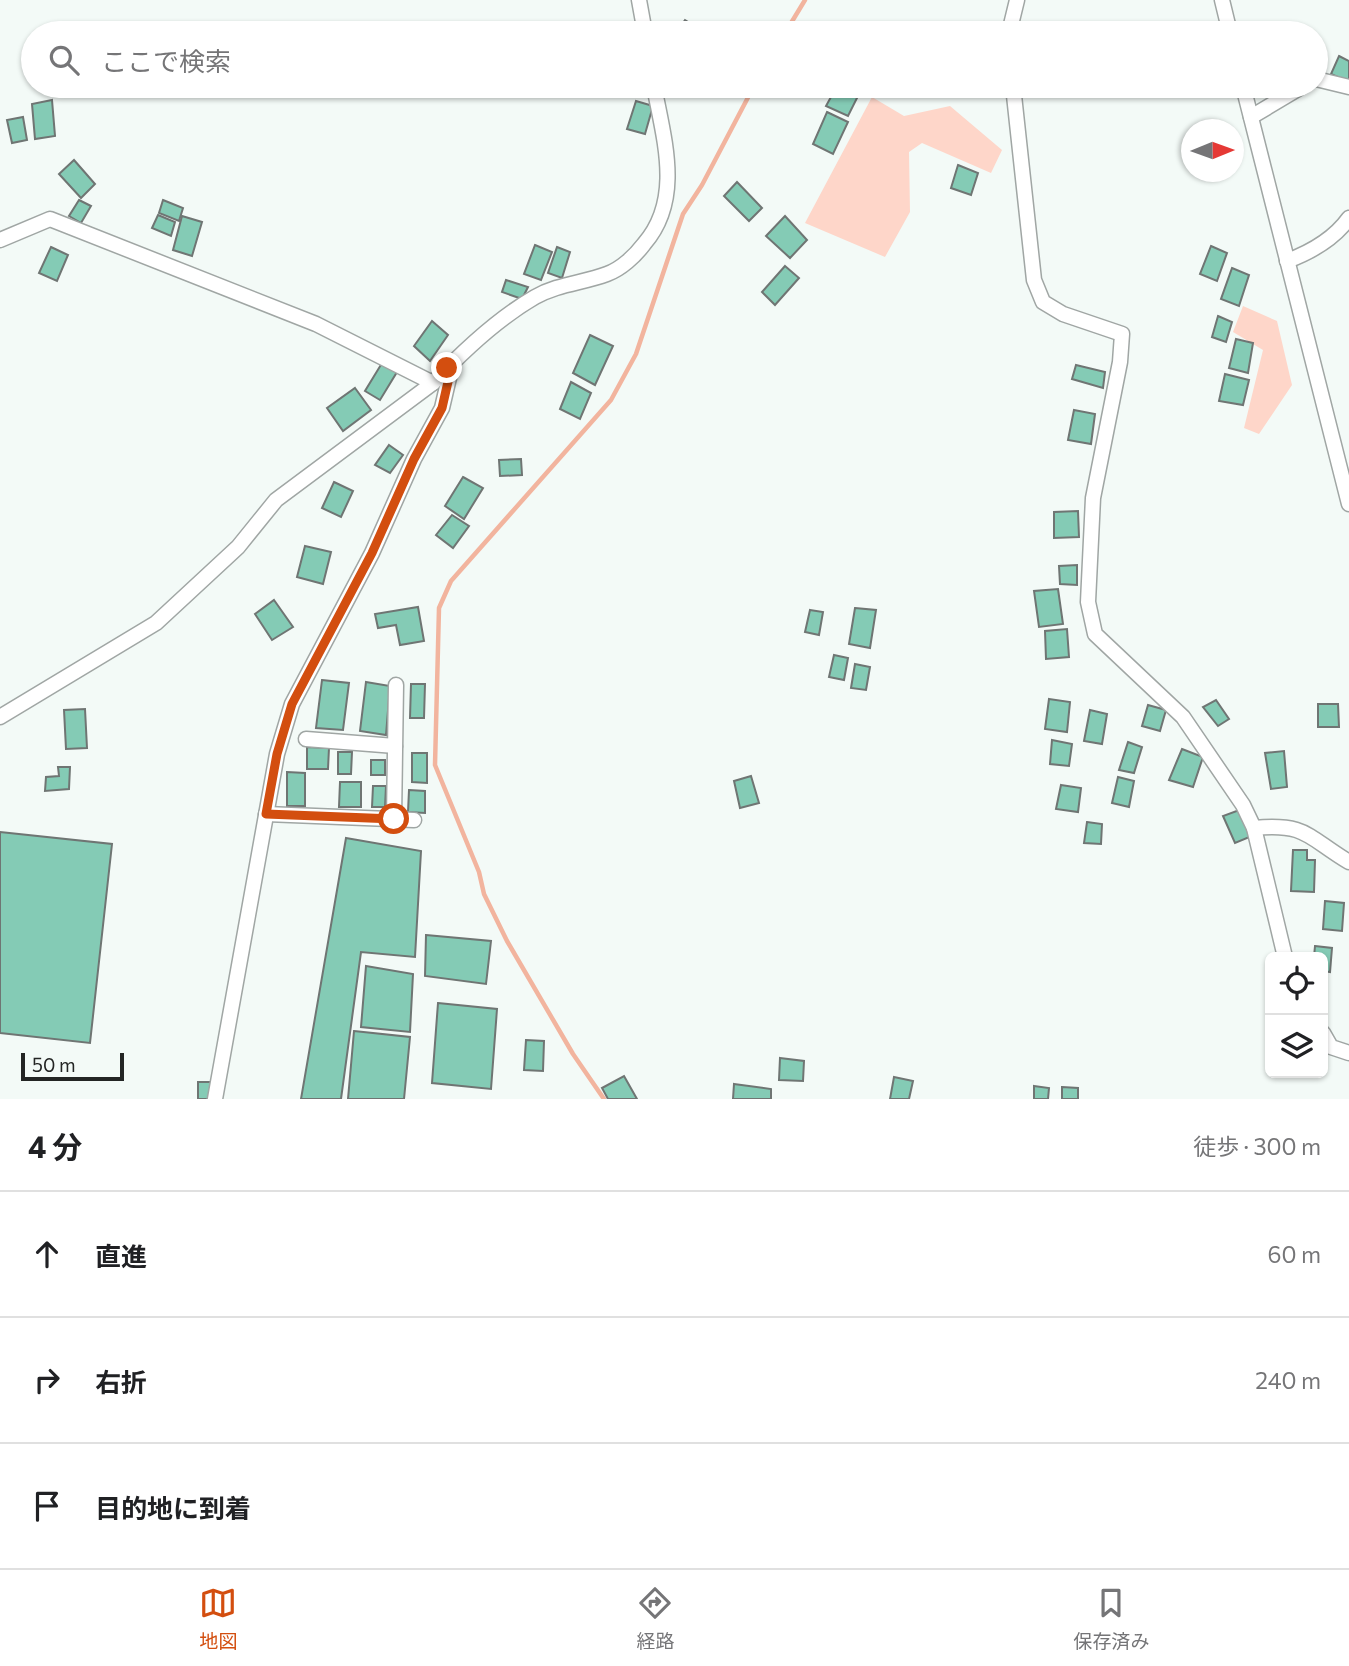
<!DOCTYPE html>
<html lang="ja">
<head>
<meta charset="utf-8">
<style>
	body { margin:0; font-family:Commissioner,"Noto Sans JP",sans-serif; background:#f6f6f6; color:#202124 }
	.controls { position:absolute; right:21px; bottom:21px; display:grid; overflow:hidden; border-radius:10px; box-shadow:0 2px 5px #0004 }
	.controls button { width:63px; height:63px; display:grid; place-items:center; padding:0; border:0; border-bottom:2px solid #e0e0e0; background:#fff; color:#202124; font:35px sans-serif }
	.compass { position:absolute; left:1181px; top:119px; width:63px; height:63px; border-radius:50%; background:#fff; box-shadow:0 2px 5px #0004; rotate:89deg }
	.scale { position:absolute; left:21px; bottom:18px; width:103px; box-sizing:border-box; padding-left:7px; border:4px solid #232524; border-top:0; font-size:19px; line-height:24px; white-space:nowrap; color:#232524; -webkit-text-stroke:5px #f3faf7; paint-order:stroke }
	.stop { position:absolute; width:21px; height:21px; margin:-16px; border:5px solid #d34e0f; border-radius:50%; background:#fff }
	.stop.end { background:#d34e0f; border-color:#fff; box-shadow:0 2px 7px #0008 }
	.list { margin:0; padding:0; list-style:none }
	h2 { display:flex; justify-content:space-between; align-items:center; height:91px; margin:0; padding:0 28px; font-size:30px }
	h2 small { font-size:23px; font-weight:400; color:#757577 }
	.list li { display:grid; grid-template-columns:46px 1fr auto; gap:21px; align-items:center; box-sizing:border-box; height:126px; padding:0 28px; border-top:2px solid #e0e0e0 }
	.list b { display:block; font-size:26px; white-space:nowrap }
	.list em { font-size:23px; font-style:normal; color:#757577 }
	.icon { flex:none; width:38px; height:38px; fill:none; stroke:currentColor; stroke-width:2; stroke-linecap:round; stroke-linejoin:round }
	.map { position:relative; flex:none; width:1349px; height:1099px; overflow:hidden }
	.search { position:absolute; background:#fff; box-shadow:0 2px 5px #0004; left:21px; right:21px; top:21px; height:77px; display:flex; align-items:center; gap:18px; box-sizing:border-box; padding:0 24px; border-radius:38px; color:#757577; font-size:26px }
	.sheet { height:469px; background:#fff }
	nav { display:flex; justify-content:space-around; align-items:center; box-sizing:border-box; height:98px; border-top:2px solid #e0e0e0; background:#fff; font-size:19px; color:#757577 }
	nav a { display:grid; justify-items:center; gap:4px }
	nav .on { color:#d34e0f }
	.map>svg:first-child { display:block }
	.green { fill:#fed6c9 }
	.lines { fill:none; stroke-linecap:round; stroke-linejoin:round }
	.stream { stroke:#f2b49e; stroke-width:4.5 }
	.building { fill:#84cbb5; stroke:#6f7573; stroke-width:2 }
	.minor-casing { stroke:#a0a6a4; stroke-width:17 }
	.minor { stroke:#fff; stroke-width:14 }
	.route { stroke:#d34e0f; stroke-width:9 }
</style>
</head>
<body>
<div class="map">
<svg width="1349" height="1099" viewBox="0 0 1349 1099">
	<rect width="100%" height="100%" fill="#f3faf7"/>
	<g class="green">
		<polygon points="872,97 904,116 950,106 1002,150 991,173 922,143 909,152 910,212 885,257 805,223"/>
		<polygon points="1243,306 1277,321 1292,385 1259,434 1244,428 1263,350 1233,332"/>
	</g>
	<g class="lines">
		<g class="stream">
			<polyline points="785,33 805,0"/>
			<polyline points="604,1099 573,1054 507,941 484,894 479,872 435,765 439,608 451,581 611,400 636,354 683,214 702,185 754,86"/>
		</g>
	</g>
	<g class="building">
		<polygon points="685,20 706,33 676,33"/>
		<polygon points="1339,56 1349,61 1349,82 1331,74"/>
		<polygon points="837,86 847,86 860,92 848,116 826,106"/>
		<polygon points="52,100 55,136 35,139 32,104"/>
		<polygon points="636,101 653,106 645,134 627,129"/>
		<polygon points="827,112 848,122 833,154 813,144"/>
		<polygon points="23,117 27,140 12,143 7,120"/>
		<polygon points="74,160 95,184 81,198 59,174"/>
		<polygon points="958,165 978,173 971,195 951,188"/>
		<polygon points="737,182 762,208 749,221 724,196"/>
		<polygon points="79,200 91,206 81,223 69,216"/>
		<polygon points="163,200 183,208 179,221 159,213"/>
		<polygon points="158,215 175,222 171,236 152,228"/>
		<polygon points="182,216 202,222 192,256 173,250"/>
		<polygon points="785,216 807,240 790,258 766,236"/>
		<polygon points="535,245 552,252 541,280 524,274"/>
		<polygon points="1211,246 1227,253 1217,281 1200,274"/>
		<polygon points="51,247 68,255 57,281 39,273"/>
		<polygon points="557,247 570,252 562,278 548,273"/>
		<polygon points="785,266 799,278 775,305 762,292"/>
		<polygon points="1232,268 1249,275 1239,306 1221,299"/>
		<polygon points="506,280 528,287 522,299 502,292"/>
		<polygon points="1218,316 1232,322 1226,342 1212,337"/>
		<polygon points="432,321 448,335 430,361 414,346"/>
		<polygon points="590,335 613,346 595,385 573,373"/>
		<polygon points="1236,339 1253,343 1248,373 1229,368"/>
		<polygon points="382,363 397,372 380,400 365,391"/>
		<polygon points="1076,365 1105,372 1103,388 1072,379"/>
		<polygon points="1225,374 1249,380 1243,405 1219,401"/>
		<polygon points="571,382 591,393 580,419 560,409"/>
		<polygon points="355,388 371,410 343,431 327,408"/>
		<polygon points="1074,410 1095,414 1091,444 1068,440"/>
		<polygon points="389,445 403,455 390,473 375,465"/>
		<polygon points="521,459 522,475 500,476 499,460"/>
		<polygon points="463,477 483,488 464,519 445,506"/>
		<polygon points="334,482 353,491 341,517 322,508"/>
		<polygon points="1078,511 1079,537 1054,538 1054,512"/>
		<polygon points="452,515 469,526 453,548 436,535"/>
		<polygon points="305,546 331,552 323,584 297,577"/>
		<polygon points="1077,565 1077,585 1060,584 1059,566"/>
		<polygon points="1058,589 1063,624 1039,627 1034,591"/>
		<polygon points="274,600 293,627 272,640 255,614"/>
		<polygon points="418,607 424,641 400,645 396,625 378,628 375,614"/>
		<polygon points="855,608 876,610 870,648 849,644"/>
		<polygon points="810,610 823,612 819,635 805,632"/>
		<polygon points="1067,629 1069,657 1046,659 1045,631"/>
		<polygon points="834,655 848,658 844,680 829,677"/>
		<polygon points="855,664 870,667 866,690 851,688"/>
		<polygon points="322,680 349,683 343,730 316,728"/>
		<polygon points="366,682 390,686 386,735 360,731"/>
		<polygon points="411,684 425,684 424,718 410,718"/>
		<polygon points="1049,699 1070,702 1067,732 1045,729"/>
		<polygon points="1216,700 1229,719 1218,726 1203,707"/>
		<polygon points="1318,704 1338,704 1339,727 1318,727"/>
		<polygon points="1148,705 1166,710 1160,731 1142,726"/>
		<polygon points="85,709 87,748 66,749 64,710"/>
		<polygon points="1090,710 1107,714 1102,744 1084,741"/>
		<polygon points="1052,740 1072,744 1069,766 1050,764"/>
		<polygon points="1128,742 1142,747 1134,773 1119,770"/>
		<polygon points="307,747 329,748 328,769 307,769"/>
		<polygon points="1182,749 1203,757 1193,787 1169,780"/>
		<polygon points="1284,751 1287,787 1271,789 1265,753"/>
		<polygon points="338,752 352,752 351,774 338,774"/>
		<polygon points="412,753 427,753 427,783 412,782"/>
		<rect x="371" y="760" width="14" height="15"/>
		<polygon points="58,767 70,767 69,789 45,791 46,777 59,776"/>
		<polygon points="287,772 305,773 305,806 287,806"/>
		<polygon points="751,776 759,803 740,808 734,781"/>
		<polygon points="1118,777 1134,781 1129,807 1112,803"/>
		<polygon points="340,782 361,782 361,807 339,807"/>
		<polygon points="1061,785 1081,788 1078,812 1056,809"/>
		<polygon points="373,786 386,786 385,807 372,807"/>
		<polygon points="409,790 425,791 425,813 408,812"/>
		<polygon points="1242,809 1252,836 1235,843 1223,816"/>
		<polygon points="1087,822 1102,824 1101,844 1084,843"/>
		<polygon points="0,832 112,844 90,1043 0,1033"/>
		<polygon points="346,838 421,851 415,957 361,952 341,1099 301,1099"/>
		<polygon points="1293,850 1307,850 1307,860 1315,860 1314,892 1291,891"/>
		<polygon points="1325,901 1344,903 1342,931 1323,929"/>
		<polygon points="426,935 491,941 486,984 425,976"/>
		<polygon points="1315,946 1332,948 1330,972 1323,971 1323,957 1314,957"/>
		<polygon points="366,966 413,974 410,1032 361,1027"/>
		<polygon points="438,1003 497,1009 491,1089 432,1083"/>
		<polygon points="354,1031 410,1037 404,1099 348,1099"/>
		<polygon points="526,1040 544,1041 543,1071 524,1070"/>
		<polygon points="780,1058 804,1061 803,1081 779,1080"/>
		<polygon points="624,1076 637,1099 608,1099 602,1088"/>
		<polygon points="894,1077 913,1081 909,1099 890,1099"/>
		<rect x="198" y="1082" width="15" height="17"/>
		<polygon points="734,1084 771,1089 771,1099 733,1099"/>
		<polygon points="1034,1086 1049,1088 1048,1099 1034,1099"/>
		<polygon points="1062,1087 1078,1088 1078,1099 1062,1099"/>
	</g>
	<g class="lines">
		<g class="minor-casing">
			<g id="minor">
				<polyline points="639,0 645,33"/>
				<polyline points="1222,0 1230,33"/>
				<polyline points="1009,33 1017,0"/>
				<polyline points="1316,79 1349,87"/>
				<polyline points="1013,86 1034,280 1043,302 1063,314 1122,334 1120,362 1093,498 1088,602 1095,634 1183,717 1243,805 1254,828 1285,957"/>
				<polyline points="1243,86 1349,504"/>
				<polyline points="1251,117 1303,86"/>
				<polyline points="0,240 50,219 316,324 433,383"/>
				<path d="M1287 261C1311 252 1334 239 1349 218"/>
				<path d="M0 717 156 623 238 547 276 500 433 383C463 351 497 319 535 297 558 284 583 283 607 274 621 269 635 256 644 244 683 199 664 140 654 86"/>
				<polyline points="306,739 395,746"/>
				<polyline points="266,814 414,820"/>
				<polyline points="394,819 396,685"/>
				<path d="M1254 828C1307 823 1307 837 1349 862"/>
				<polyline points="1323,1033 1331,1047 1349,1053"/>
				<polyline points="215,1099 277,754 292,704 372,553 414,459 442,408 452,365"/>
			</g>
		</g>
		<use href="#minor" class="minor"/>
	</g>
	<g class="lines">
		<polyline class="route" points="394,819 266,814 277,754 292,704 372,553 414,459 442,408 453,360 447,368"/>
	</g>
</svg>
<div class="controls">
<button><svg class="icon" aria-label="locate" viewBox="0 0 24 24"><circle cx="12" cy="12" r="6"/><path d="M12 2v4M12 18v4M2 12h4M18 12h4"/></svg></button>
<button><svg class="icon" aria-label="layers" viewBox="0 0 24 24"><path d="M12 4l9 5-9 5-9-5zM3 14l9 5 9-5"/></svg></button>
</div>
<svg class="compass" viewBox="-18 -18 36 36"><path d="M0-13l5 13h-10z" fill="#e53935"/><path d="M0 13l5-13h-10z" fill="#757577"/></svg>
<div class="scale">50 m</div>
<div class="stop" style="left:394px;top:819px"></div>
<div class="stop end" style="left:447px;top:368px"></div>
<div class="search"><svg class="icon" aria-label="search" viewBox="0 0 24 24"><circle cx="10" cy="10" r="6"/><path d="M15 15l6 6"/></svg>ここで検索</div>
</div>
<section class="sheet">
<h2>4 分<small>徒歩 · 300 m</small></h2>
<ul class="list">
<li><svg class="icon" aria-label="ahead" viewBox="0 0 24 24"><path d="M12 20V5M6 11l6-6 6 6"/></svg><div><b>直進</b></div><em>60 m</em></li>
<li><svg class="icon" aria-label="right" viewBox="0 0 24 24"><path d="M7 20v-9h11M14 6l5 5-5 5"/></svg><div><b>右折</b></div><em>240 m</em></li>
<li><svg class="icon" aria-label="arrive" viewBox="0 0 24 24"><path d="M6 21V4h12l-3 4 3 4H6"/></svg><div><b>目的地に到着</b></div></li>
</ul>
</section>
<nav>
<a class="on"><svg class="icon" aria-label="map" viewBox="0 0 24 24"><path d="M3 6l6-2 6 2 6-2v14l-6 2-6-2-6 2zM9 4v14M15 6v14"/></svg>地図</a>
<a><svg class="icon" aria-label="directions" viewBox="0 0 24 24"><path d="M12 3l9 9-9 9-9-9zM9 14v-3h6M13 9l2 2-2 2"/></svg>経路</a>
<a><svg class="icon" aria-label="saved" viewBox="0 0 24 24"><path d="M7 4h10v16l-5-4-5 4z"/></svg>保存済み</a>
</nav>
</body>
</html>
